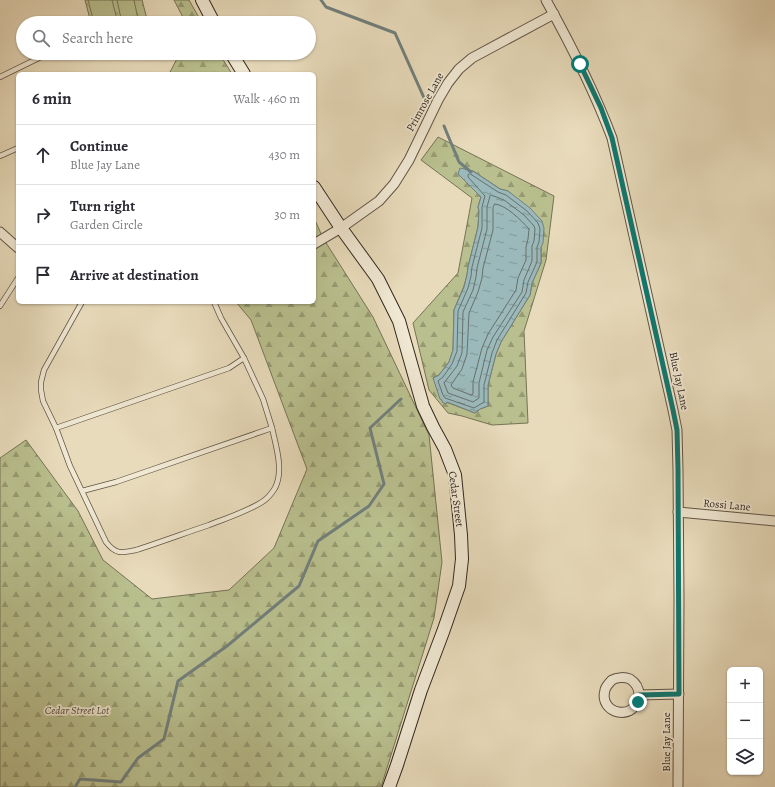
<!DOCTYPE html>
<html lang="en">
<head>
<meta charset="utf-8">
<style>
	body { margin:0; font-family:Alegreya,serif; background:#f7f7f7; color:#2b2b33 }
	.controls { position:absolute; right:12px; bottom:12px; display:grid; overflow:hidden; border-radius:6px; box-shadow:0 1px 3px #0004 }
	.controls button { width:36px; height:36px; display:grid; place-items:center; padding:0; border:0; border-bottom:1px solid #e1e1e2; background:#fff; color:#2b2b33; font:20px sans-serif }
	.stop { position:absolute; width:12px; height:12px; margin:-9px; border:3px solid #0f766e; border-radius:50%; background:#fff }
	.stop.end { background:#0f766e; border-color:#fff; box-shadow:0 1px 4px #0008 }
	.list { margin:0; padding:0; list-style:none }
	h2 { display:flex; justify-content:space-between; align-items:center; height:52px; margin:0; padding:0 16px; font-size:17px }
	h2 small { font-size:13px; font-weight:400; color:#7c7c81 }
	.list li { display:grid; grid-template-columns:26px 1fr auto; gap:12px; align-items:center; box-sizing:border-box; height:60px; padding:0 16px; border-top:1px solid #e1e1e2 }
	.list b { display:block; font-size:15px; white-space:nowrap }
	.list p { margin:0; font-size:13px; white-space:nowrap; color:#7c7c81 }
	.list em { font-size:13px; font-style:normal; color:#7c7c81 }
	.icon { flex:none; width:22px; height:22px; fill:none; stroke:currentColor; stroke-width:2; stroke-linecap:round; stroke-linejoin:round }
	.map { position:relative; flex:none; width:775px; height:787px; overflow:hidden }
	.search { position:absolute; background:#fff; box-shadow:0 1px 3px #0004; left:16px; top:16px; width:300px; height:44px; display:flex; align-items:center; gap:10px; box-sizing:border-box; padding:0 14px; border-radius:22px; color:#7c7c81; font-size:15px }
	.panel { position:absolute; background:#fff; box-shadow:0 1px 3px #0004; left:16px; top:72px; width:300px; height:232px; border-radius:6px }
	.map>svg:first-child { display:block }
	.forest { fill:url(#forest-firs); stroke:#767356; fill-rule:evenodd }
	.park { fill:url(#park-crowns); stroke:#767356 }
	.pitch { fill:#b9bf8e; stroke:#767356 }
	.water { fill:url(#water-ripples); stroke:#717f7c }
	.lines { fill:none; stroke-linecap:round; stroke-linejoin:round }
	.shore { stroke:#66706c; stroke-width:1 }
	.stream { stroke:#717f7c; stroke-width:3 }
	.lane-casing { stroke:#605446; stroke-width:6 }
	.street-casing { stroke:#605446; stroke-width:11 }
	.secondary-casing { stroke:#32271f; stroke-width:14 }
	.lane { stroke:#f0e8d3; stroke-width:4.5 }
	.street { stroke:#f0e8d3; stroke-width:9 }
	.secondary { stroke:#f0e8d3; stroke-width:12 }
	.route { stroke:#0f766e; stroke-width:5 }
	.labels { text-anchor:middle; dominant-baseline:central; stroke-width:3.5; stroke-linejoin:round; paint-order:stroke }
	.street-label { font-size:11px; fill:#32271f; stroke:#f0e8d3 }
	.park-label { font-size:11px; font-style:italic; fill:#544d3b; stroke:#f0e8d3 }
</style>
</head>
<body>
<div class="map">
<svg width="775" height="787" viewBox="0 0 775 787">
	<defs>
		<pattern id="forest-firs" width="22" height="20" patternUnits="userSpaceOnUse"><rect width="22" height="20" fill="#b9bf8e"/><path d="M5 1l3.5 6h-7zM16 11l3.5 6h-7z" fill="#979b73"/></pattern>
		<pattern id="park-crowns" width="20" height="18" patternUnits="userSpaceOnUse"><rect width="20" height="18" fill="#b9bf8e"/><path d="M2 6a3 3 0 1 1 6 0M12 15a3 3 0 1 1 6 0" fill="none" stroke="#979b73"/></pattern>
		<pattern id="water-ripples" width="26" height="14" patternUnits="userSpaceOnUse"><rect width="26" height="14" fill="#9bb9ba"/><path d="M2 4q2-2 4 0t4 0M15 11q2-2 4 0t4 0" fill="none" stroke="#7f9697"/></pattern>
	</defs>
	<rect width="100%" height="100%" fill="#e8dbbb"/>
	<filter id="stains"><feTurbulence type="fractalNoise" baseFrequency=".005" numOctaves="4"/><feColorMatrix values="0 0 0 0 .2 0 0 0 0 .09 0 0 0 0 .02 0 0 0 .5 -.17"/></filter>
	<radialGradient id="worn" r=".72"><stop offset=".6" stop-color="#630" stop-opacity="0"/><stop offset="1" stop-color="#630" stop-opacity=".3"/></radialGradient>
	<g class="forest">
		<polygon points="174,0 189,0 202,23 186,23"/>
		<polygon points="180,53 219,53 232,74 169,74"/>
		<path d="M438 137 554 196 546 260 524 331 528 423 492 425 462 416 448 413 429 390 413 323 458 273 472 198 421 160ZM473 171 500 189 508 191 541 247V263L532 283 530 295 501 342 496 354 488 385V406L480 409 475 413 446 402 433 378 439 375 449 362 453 350 454 310 464 286 467 275 468 267 478 227 479 211 478 207 481 197 459 174Z"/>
		<polygon points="314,218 323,238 373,317 429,435 442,562 434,618 381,787 0,787 0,458 26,440 78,511 103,560 152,599 229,590 274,548 307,469 251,320 236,302 314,302"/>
	</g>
	<polygon class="park" points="85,0 142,0 148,23 91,23"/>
	<g class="pitch">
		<polygon points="88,0 112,0 118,23 94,23"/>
		<polygon points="117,0 134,0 138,19 122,23"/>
	</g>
	<polygon class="water" points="460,168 473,171 500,189 508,191 530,208 542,221 544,228 543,243 541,247 541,263 532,283 530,295 501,342 496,354 488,385 488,406 480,409 475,413 447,402 446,404 442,402 442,400 440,399 433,378 439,375 449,362 453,350 454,310 464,287 467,275 468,267 478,227 479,211 478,207 481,197 458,174"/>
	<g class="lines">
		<g class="shore">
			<polygon points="470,174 472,175 498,192 506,195 527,211 538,223 540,229 539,242 537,247 537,262 528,282 526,293 497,340 492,353 484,385 484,402 474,408 445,398 443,395 438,381 439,380 443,377 452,364 457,351 458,311 468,288 471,276 472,267 482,228 482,207 485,196 468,177 468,175"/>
			<polygon points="491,195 504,200 524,215 534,226 535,229 534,241 532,246 532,261 524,280 522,292 493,337 487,350 479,383 479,398 473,402 448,393 444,383 457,366 462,353 463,312 473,290 476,277 477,268 487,229 487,207 490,196"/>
			<path d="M495 204C506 205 521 220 529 229L528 239 526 247V260L518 278 516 290 488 334 482 348 473 382V394L471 395 453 388 451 385 462 369 467 354 469 313 478 292 482 278 483 268 493 230V208Z"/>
		</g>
		<g class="stream">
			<polyline points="321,0 326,7 395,33 425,100"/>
			<polyline points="444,126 459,162 471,172"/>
			<polyline points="75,787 80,779 121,782 138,758 164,739 178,681 227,646 299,586 318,541 369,506 384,484 370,428 401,399"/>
		</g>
		<g class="lane-casing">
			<g id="lane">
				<polyline points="0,77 49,53"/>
				<polyline points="0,156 18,148"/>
				<path d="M82 302 44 370 41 382V390L43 401 56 428 70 466 106 542C116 555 122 553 136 550 161 542 185 533 209 525 227 518 246 512 262 502 267 499 272 493 275 488 284 471 276 446 272 428L145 472 116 482 82 491"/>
				<polyline points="214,302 221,318 244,358"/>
				<polyline points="0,306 18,278"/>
				<polyline points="56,428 229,368 244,358 263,399 272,428"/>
			</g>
		</g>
		<g class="street-casing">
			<g id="street">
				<path d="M546 0C571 45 594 90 612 138L673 410 677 430 678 470 679 599 678 787"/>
				<polyline points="0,232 18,248"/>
				<polyline points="314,244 341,228 379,201 394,184 409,160 438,100 448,83 459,69 472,58 554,14"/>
				<polyline points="678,512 775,521"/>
				<path d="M639 695C636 723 598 714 605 690 606 686 609 683 612 680 617 677 625 677 630 679 636 683 639 688 639 695L679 694"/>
			</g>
		</g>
		<g class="secondary-casing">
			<g id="secondary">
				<polyline points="202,0 214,23"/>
				<polyline points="231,53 244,74"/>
				<polyline points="314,187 341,228 378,279 399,321 423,406 433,427 445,449 455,475 461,535 462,559 459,586 443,632 421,690 397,765 389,787"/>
			</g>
		</g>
		<use href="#lane" class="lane"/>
		<use href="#street" class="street"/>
		<use href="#secondary" class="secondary"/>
	</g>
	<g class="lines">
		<polyline class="route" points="580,64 601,108 612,138 673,410 677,430 678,470 679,694 639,695 638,702"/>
	</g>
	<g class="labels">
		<g class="street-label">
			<text transform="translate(425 102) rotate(-61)">Primrose Lane</text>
			<text transform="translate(679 381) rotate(78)">Blue Jay Lane</text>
			<text transform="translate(456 499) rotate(82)">Cedar Street</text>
			<text transform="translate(727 505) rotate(5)">Rossi Lane</text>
			<text transform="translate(666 742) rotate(-90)">Blue Jay Lane</text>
		</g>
		<g class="park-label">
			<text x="77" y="710">Cedar Street Lot</text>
		</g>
	</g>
	<rect width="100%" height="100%" filter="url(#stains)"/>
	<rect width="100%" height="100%" fill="url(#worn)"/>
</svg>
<div class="controls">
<button>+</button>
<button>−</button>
<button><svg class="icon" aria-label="layers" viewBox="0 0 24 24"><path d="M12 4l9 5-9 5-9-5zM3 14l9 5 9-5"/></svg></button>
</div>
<div class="stop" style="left:580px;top:64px"></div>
<div class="stop end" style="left:638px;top:702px"></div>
<div class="search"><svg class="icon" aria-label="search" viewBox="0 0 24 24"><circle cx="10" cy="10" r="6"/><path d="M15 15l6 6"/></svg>Search here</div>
<section class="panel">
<h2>6 min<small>Walk · 460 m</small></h2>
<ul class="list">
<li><svg class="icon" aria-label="ahead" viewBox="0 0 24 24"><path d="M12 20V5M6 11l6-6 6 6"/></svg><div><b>Continue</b><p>Blue Jay Lane</p></div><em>430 m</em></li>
<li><svg class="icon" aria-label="right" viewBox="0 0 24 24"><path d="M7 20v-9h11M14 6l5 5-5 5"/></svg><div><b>Turn right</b><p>Garden Circle</p></div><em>30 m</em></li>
<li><svg class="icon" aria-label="arrive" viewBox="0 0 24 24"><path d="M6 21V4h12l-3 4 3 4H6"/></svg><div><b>Arrive at destination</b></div></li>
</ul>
</section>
</div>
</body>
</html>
